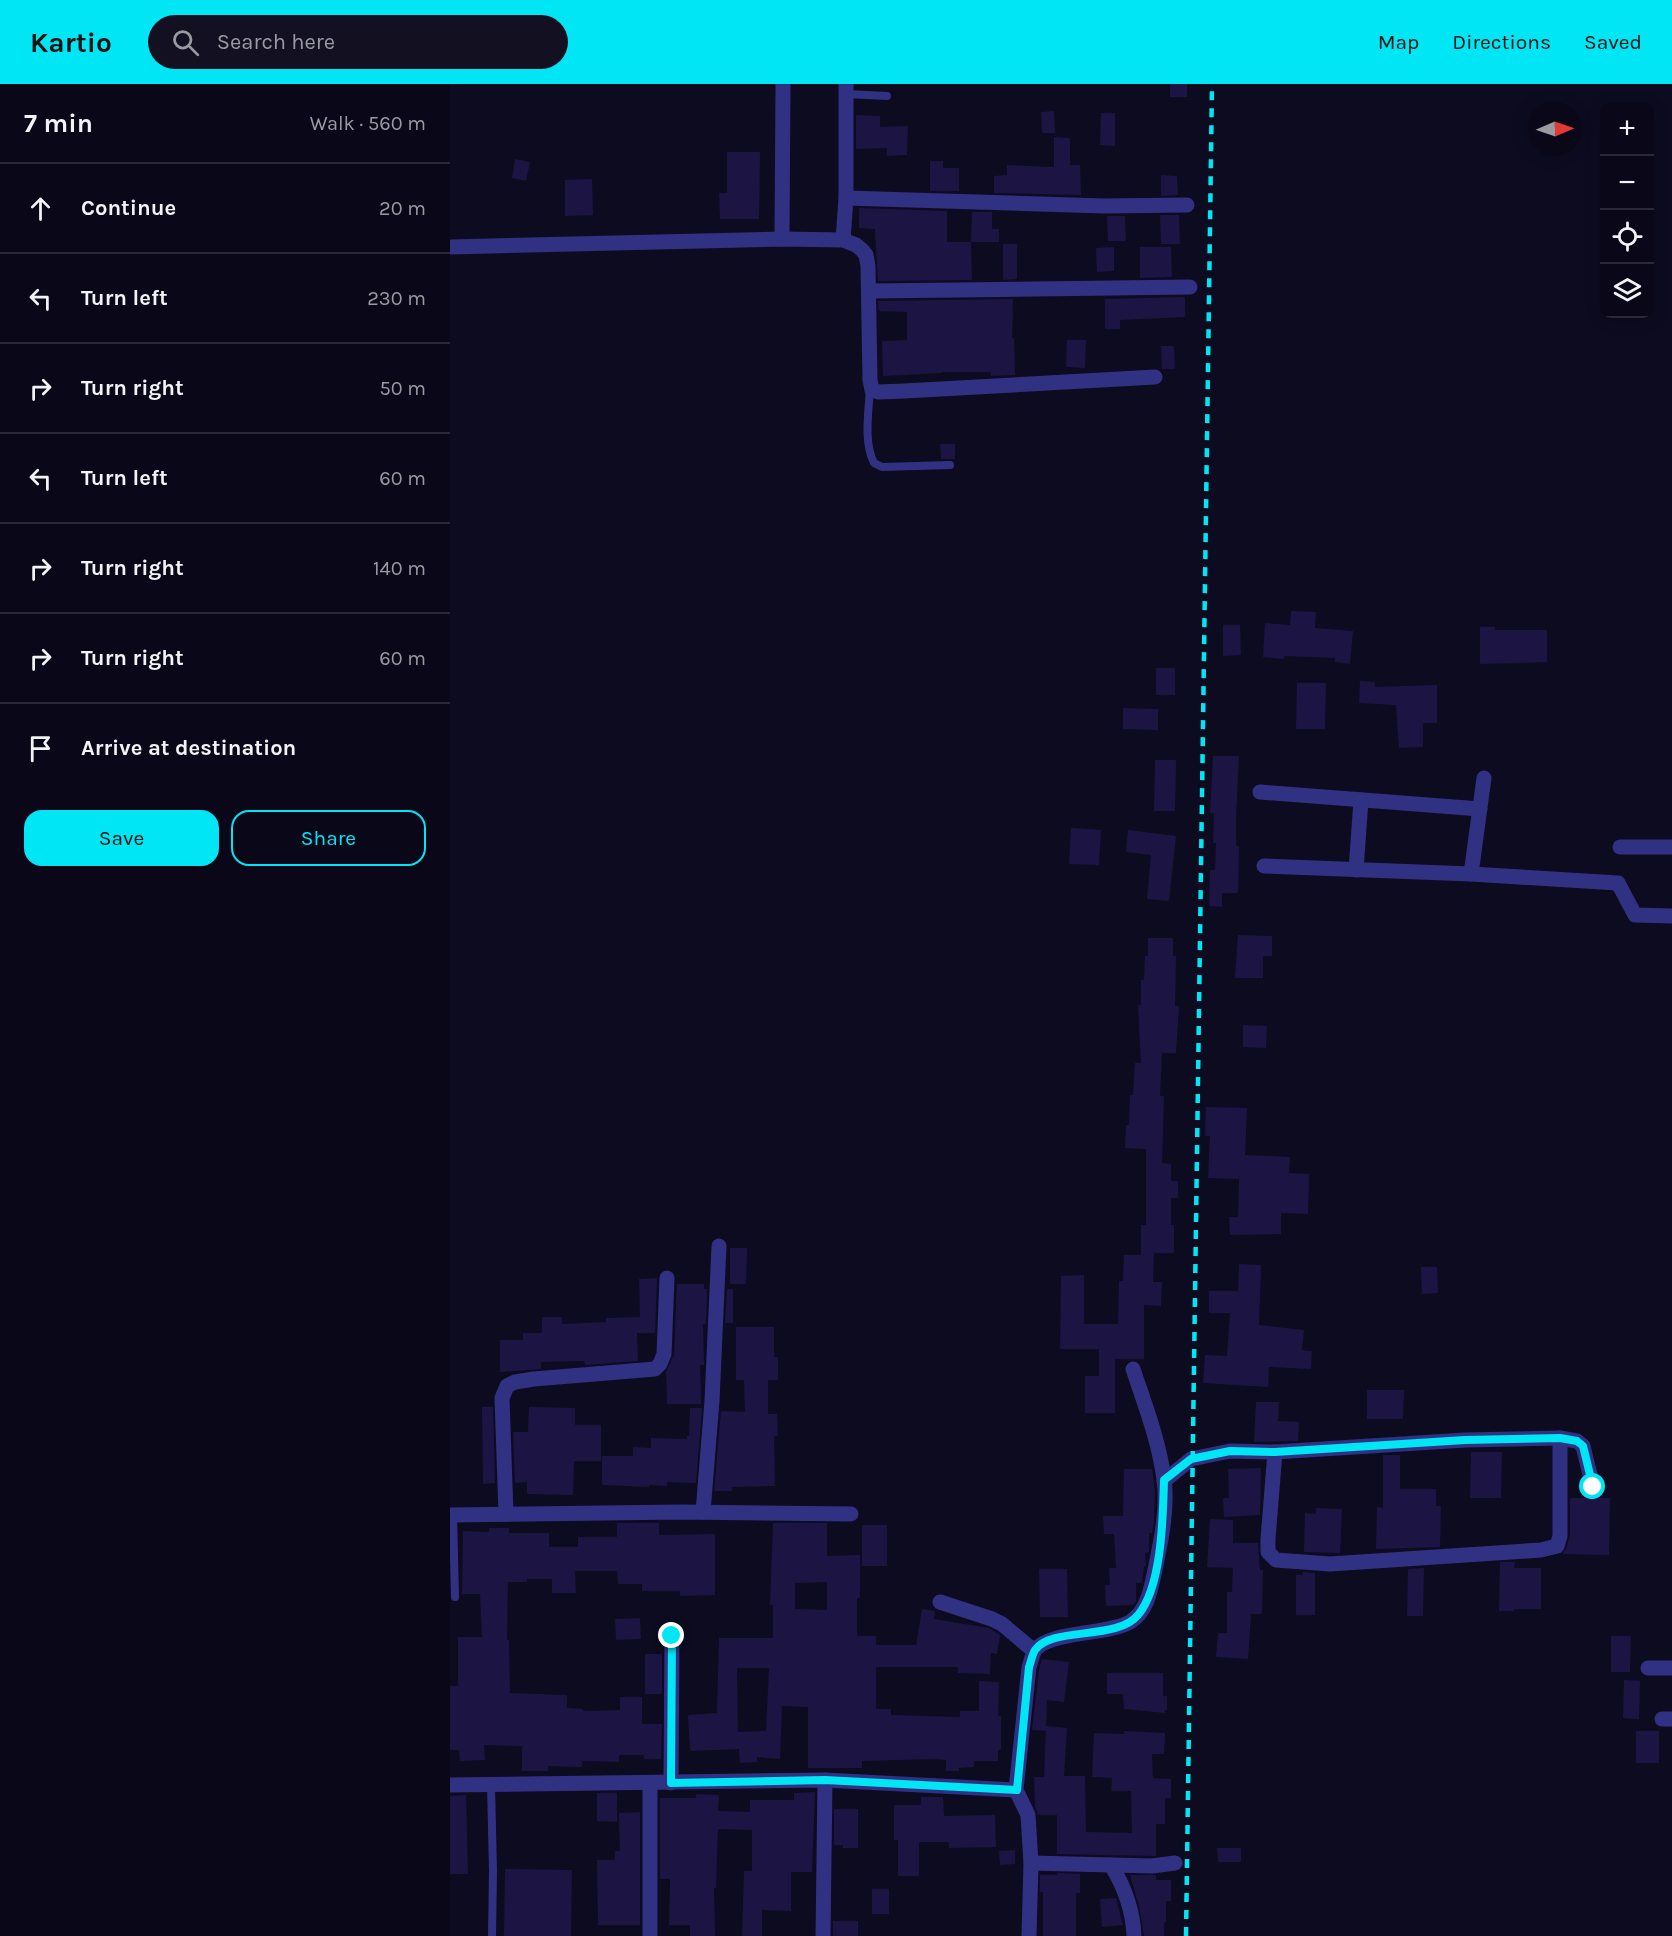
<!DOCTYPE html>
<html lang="en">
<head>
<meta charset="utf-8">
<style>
	body { margin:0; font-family:Karla,sans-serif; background:#131121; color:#f1f3f6 }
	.controls { position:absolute; right:18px; top:18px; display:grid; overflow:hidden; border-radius:12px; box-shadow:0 3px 15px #0003 }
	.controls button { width:54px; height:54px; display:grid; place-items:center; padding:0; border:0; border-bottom:2px solid #2a2937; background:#0a0818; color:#f1f3f6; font:30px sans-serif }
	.compass { position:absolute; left:1078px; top:18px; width:54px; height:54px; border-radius:50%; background:#0a0818; box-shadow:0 3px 15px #0003; rotate:88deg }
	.stop { position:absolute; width:18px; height:18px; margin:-14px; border:4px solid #00e6f4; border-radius:50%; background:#fff }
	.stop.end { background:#00e6f4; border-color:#fff; box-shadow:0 2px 6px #0008 }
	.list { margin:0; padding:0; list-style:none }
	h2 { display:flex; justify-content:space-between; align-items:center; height:78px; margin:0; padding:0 24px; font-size:26px }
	h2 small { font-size:20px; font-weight:400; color:#999aa2 }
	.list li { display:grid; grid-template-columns:39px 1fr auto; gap:18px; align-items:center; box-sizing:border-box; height:90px; padding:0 24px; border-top:2px solid #2a2937 }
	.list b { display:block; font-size:22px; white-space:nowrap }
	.list em { font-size:20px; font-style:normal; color:#999aa2 }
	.actions { display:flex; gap:12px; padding:18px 24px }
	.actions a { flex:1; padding:14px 0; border:2px solid #00e6f4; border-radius:18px; text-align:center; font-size:21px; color:#00e6f4 }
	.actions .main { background:#00e6f4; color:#111 }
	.icon { flex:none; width:33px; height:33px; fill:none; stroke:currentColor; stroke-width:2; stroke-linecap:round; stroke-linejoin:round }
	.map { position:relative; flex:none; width:1222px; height:1852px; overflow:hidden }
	header { display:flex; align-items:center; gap:36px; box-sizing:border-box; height:84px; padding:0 30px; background:#00e6f4; color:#111 }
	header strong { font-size:28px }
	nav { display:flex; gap:33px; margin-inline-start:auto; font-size:21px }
	.search { width:420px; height:54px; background:#131121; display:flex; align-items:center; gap:15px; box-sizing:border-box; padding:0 21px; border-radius:33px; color:#999aa2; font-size:22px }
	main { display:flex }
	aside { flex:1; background:#0a0818 }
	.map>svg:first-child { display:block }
	.building { fill:#1c1543; fill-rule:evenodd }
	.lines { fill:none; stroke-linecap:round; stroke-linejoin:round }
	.lane { stroke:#313183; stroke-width:8 }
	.street { stroke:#313183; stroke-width:15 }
	.rail { stroke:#00e6f4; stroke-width:4.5; stroke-dasharray:9 8; stroke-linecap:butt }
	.route { stroke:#00e6f4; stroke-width:8 }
</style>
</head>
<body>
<header>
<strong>Kartio</strong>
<div class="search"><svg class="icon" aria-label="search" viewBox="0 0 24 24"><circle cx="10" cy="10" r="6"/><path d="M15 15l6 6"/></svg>Search here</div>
<nav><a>Map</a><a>Directions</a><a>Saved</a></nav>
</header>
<main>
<aside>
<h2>7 min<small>Walk · 560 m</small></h2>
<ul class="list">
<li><svg class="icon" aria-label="ahead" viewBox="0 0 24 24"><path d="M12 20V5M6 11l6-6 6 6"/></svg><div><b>Continue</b></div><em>20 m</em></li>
<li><svg class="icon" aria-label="left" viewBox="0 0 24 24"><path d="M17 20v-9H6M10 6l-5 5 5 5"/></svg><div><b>Turn left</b></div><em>230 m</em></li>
<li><svg class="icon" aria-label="right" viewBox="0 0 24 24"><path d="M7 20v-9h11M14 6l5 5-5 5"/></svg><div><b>Turn right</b></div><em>50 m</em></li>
<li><svg class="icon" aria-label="left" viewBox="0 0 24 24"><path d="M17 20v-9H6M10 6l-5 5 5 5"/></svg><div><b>Turn left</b></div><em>60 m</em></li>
<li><svg class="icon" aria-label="right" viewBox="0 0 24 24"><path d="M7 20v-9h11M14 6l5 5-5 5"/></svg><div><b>Turn right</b></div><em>140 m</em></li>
<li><svg class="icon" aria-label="right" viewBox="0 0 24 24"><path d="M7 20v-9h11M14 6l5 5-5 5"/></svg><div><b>Turn right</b></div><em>60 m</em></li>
<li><svg class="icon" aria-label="arrive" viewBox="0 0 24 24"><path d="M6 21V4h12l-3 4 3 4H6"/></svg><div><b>Arrive at destination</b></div></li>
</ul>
<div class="actions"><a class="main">Save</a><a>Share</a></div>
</aside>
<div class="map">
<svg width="1222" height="1852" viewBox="0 0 1222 1852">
	<rect width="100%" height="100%" fill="#0d0b20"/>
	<g class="building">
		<rect x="720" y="0" width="17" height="13"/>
		<polygon points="604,27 605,49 592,49 591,28"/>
		<polygon points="651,29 665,29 665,62 650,61"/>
		<polygon points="406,31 430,32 430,43 458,42 457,71 437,72 437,64 406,65"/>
		<polygon points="604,53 620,54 620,81 630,81 631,111 544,109 544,92 557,91 557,81 604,83"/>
		<polygon points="277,68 310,68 309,135 270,135 269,109 277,109"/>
		<polygon points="65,75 80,78 76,97 62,94"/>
		<polygon points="480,77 493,77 493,84 509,84 509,107 480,107"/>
		<polygon points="711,91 727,92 728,111 711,112"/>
		<polygon points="142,95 143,131 115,132 115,96"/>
		<polygon points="409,124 497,127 497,158 521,158 522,128 542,128 542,145 549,145 549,158 521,158 522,196 428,197 425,145 409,144"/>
		<polygon points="710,131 729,131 730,160 711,160"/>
		<polygon points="657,132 675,132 676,157 658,157"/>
		<polygon points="553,160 567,160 567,195 553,196"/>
		<polygon points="664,163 664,187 647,188 646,164"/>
		<polygon points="690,163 721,163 722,193 690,194"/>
		<polygon points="735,213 735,233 670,236 670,245 655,245 655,215"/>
		<polygon points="563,215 562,254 564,254 565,291 541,292 541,288 492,288 492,289 433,292 432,257 457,256 457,228 429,227 428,217"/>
		<polygon points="617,256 636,256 635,284 616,283"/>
		<polygon points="711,262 724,262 725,285 712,285"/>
		<polygon points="490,360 505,360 505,375 491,375"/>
		<polygon points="841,527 866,528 865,544 903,547 900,580 885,578 885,574 834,572 834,575 813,573 815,539 840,541"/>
		<polygon points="773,541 790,541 791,571 773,572"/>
		<polygon points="1030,543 1045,543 1045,546 1097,546 1097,578 1030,580"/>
		<rect x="706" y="584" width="19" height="27"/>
		<polygon points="910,597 925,598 925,603 987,601 987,639 973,639 973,663 949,664 946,621 909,619"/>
		<polygon points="847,599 876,599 875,645 846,645"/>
		<polygon points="673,624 708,625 708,646 673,645"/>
		<polygon points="763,672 789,672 786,733 786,762 789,762 788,809 772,809 772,823 759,822 760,786 765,786 766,759 763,759 764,729 760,729"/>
		<polygon points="705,676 726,676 725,727 704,727"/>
		<polygon points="621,744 651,746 649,781 619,780"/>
		<polygon points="678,746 726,752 719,817 697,815 701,771 676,768"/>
		<polygon points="788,851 822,852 822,872 813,872 813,894 785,894"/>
		<polygon points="698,854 723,854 723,872 726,872 725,922 729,922 726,969 712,969 710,1012 714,1012 712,1079 721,1080 721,1097 728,1097 728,1114 721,1114 721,1141 724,1141 724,1169 704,1169 703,1198 712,1198 711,1222 694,1221 694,1275 665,1275 665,1329 635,1329 635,1292 649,1292 649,1265 610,1265 611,1192 634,1191 634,1240 668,1240 669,1197 673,1197 674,1171 691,1171 691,1141 696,1141 696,1065 675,1064 676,1041 679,1041 680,1011 683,1011 685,979 691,979 688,921 691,921 691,896 694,896 695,872 698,872"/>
		<polygon points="793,941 817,942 816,964 793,963"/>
		<polygon points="756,1023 797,1024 795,1071 840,1073 839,1089 859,1090 858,1130 831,1129 831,1150 780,1151 779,1133 788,1133 789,1095 758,1094 760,1052 755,1052"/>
		<polygon points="280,1164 297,1164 296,1200 280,1200"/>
		<polygon points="789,1180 811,1181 809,1241 854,1246 852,1266 862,1267 861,1285 819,1283 818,1303 753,1299 755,1271 777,1272 780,1229 759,1229 759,1207 788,1207"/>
		<polygon points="971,1183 987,1183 988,1209 972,1210"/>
		<polygon points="207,1194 205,1249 187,1249 188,1277 135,1281 134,1277 91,1278 91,1285 50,1288 50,1256 73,1256 73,1249 92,1249 92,1233 112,1233 112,1240 156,1238 156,1234 190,1233 189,1195"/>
		<polygon points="227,1200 254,1200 254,1205 257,1205 256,1240 253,1240 254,1281 250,1281 251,1320 217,1320 216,1288 224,1271"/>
		<polygon points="277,1205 283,1205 283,1239 275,1239"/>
		<polygon points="286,1243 324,1243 324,1273 328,1273 328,1296 318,1296 318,1330 327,1330 328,1352 324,1352 325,1402 282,1403 282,1407 264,1407 271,1327 295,1328 294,1296 286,1296"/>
		<polygon points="917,1306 954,1306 953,1335 917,1335"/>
		<polygon points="806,1318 829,1318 828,1337 849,1338 848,1357 804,1358"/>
		<polygon points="32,1323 43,1323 45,1399 33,1400"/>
		<polygon points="79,1323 125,1324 125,1341 151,1341 151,1377 124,1377 123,1411 77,1410 77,1398 65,1399 63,1348 78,1348"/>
		<polygon points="240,1324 252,1324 246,1399 217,1398 217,1402 199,1401 199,1403 152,1401 152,1372 183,1372 183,1363 201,1364 201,1354 237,1355 237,1352 239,1352"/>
		<polygon points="1021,1368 1052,1368 1051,1414 1020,1414"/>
		<polygon points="933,1371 950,1371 950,1405 986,1405 986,1422 991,1422 990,1463 926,1465 927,1423 933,1424"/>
		<polygon points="811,1384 810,1431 774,1433 773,1414 779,1414 778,1385"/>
		<polygon points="674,1385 702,1385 705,1407 704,1439 702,1449 699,1449 699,1468 695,1469 696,1482 694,1482 692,1499 686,1499 686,1517 683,1521 656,1522 655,1501 660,1501 659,1484 666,1484 664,1450 654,1450 653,1432 673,1432"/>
		<polygon points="1120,1414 1160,1414 1159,1471 1112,1470 1116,1465 1120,1452"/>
		<polygon points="866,1424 892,1425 890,1469 854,1468 855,1429 866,1430"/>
		<polygon points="760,1435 783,1436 783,1459 808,1459 810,1486 813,1486 812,1530 801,1530 798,1575 766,1573 768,1549 777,1549 777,1508 782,1508 783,1484 757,1483"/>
		<polygon points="167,1439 209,1439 209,1451 265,1450 265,1511 230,1512 230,1507 192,1507 192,1500 168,1500 167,1487 125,1487 126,1509 102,1509 102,1495 77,1495 77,1498 58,1498 57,1556 59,1556 60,1609 117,1611 117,1624 133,1625 133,1627 170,1626 170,1613 192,1613 192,1640 212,1640 211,1675 194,1675 194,1671 169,1671 169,1678 132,1677 132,1683 98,1682 98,1687 72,1687 72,1662 34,1661 35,1676 10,1677 9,1666 0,1666 0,1602 8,1602 8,1553 32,1553 30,1510 12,1510 13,1447 39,1448 39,1444 59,1444 59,1449 99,1449 99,1463 128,1463 128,1453 167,1453"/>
		<path d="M323 1439H377V1472L410 1471V1514H407V1552H426V1561H466L472 1525 485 1527 484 1535 539 1544 550 1551 547 1570 541 1569 540 1590 508 1589V1583H426V1625H441V1631L510 1633V1627H529V1597L549 1598 548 1632H551V1666H548V1677H524V1683L509 1684V1687H496V1676L483 1675 412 1677V1684H358V1623L332 1622 330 1675 307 1673V1678L290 1679 289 1665 240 1667 238 1631 267 1629 269 1554H323V1521H320ZM377 1498V1526L345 1525V1499ZM287 1584H319L316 1647 288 1648Z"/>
		<rect x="412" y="1441" width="25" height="41"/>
		<polygon points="1050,1478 1065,1478 1064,1484 1091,1484 1091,1525 1064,1525 1064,1527 1049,1527"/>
		<polygon points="974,1484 973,1532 957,1532 958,1485"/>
		<polygon points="589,1485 617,1485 618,1533 590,1533"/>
		<polygon points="853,1488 865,1489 865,1531 846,1531 846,1491 853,1491"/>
		<polygon points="190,1534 191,1555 166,1556 165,1535"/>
		<polygon points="1161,1552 1181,1552 1180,1588 1161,1588"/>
		<rect x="195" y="1570" width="17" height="40"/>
		<polygon points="592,1575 619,1578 614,1618 597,1616 596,1647 582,1646 589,1585"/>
		<polygon points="657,1589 713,1589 713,1612 717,1612 717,1626 715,1626 715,1629 674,1625 673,1610 657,1610"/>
		<polygon points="1174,1596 1190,1597 1189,1635 1173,1634"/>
		<polygon points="596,1642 617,1644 614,1692 635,1692 636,1748 682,1749 681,1707 661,1707 662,1694 642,1693 644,1649 674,1650 674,1647 715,1649 714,1670 702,1670 703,1694 721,1695 721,1714 715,1714 715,1740 706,1740 706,1772 607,1770 607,1731 588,1731 585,1722 584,1693 594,1693"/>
		<rect x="1186" y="1647" width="23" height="32"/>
		<polygon points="365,1708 362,1788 341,1788 341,1827 312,1826 312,1852 292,1852 294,1787 302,1787 302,1746 268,1745 266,1804 264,1804 265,1852 240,1852 240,1841 219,1841 220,1795 210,1795 210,1714 246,1714 246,1710 269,1711 268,1727 300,1728 300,1716 344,1716 344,1709"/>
		<polygon points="147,1709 167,1709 167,1738 147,1737"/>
		<polygon points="16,1711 18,1790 0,1790 0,1712"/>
		<polygon points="471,1713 493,1713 494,1732 545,1731 546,1763 499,1764 499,1758 469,1758 469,1792 448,1792 448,1756 444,1756 444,1721 471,1721"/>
		<polygon points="384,1725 408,1725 408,1764 393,1764 393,1761 384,1761"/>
		<polygon points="190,1728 190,1841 148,1841 147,1776 165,1776 165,1767 170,1767 169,1729"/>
		<polygon points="767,1764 791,1764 791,1778 768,1778"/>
		<polygon points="565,1766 565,1780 550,1781 549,1767"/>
		<polygon points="55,1785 122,1786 121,1852 54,1852"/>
		<polygon points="607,1789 630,1790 630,1809 626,1809 626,1852 593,1852 593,1808 590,1808 590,1791 607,1791"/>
		<polygon points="680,1791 706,1791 706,1796 721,1796 721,1817 716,1817 716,1838 714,1838 714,1852 694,1852 689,1822"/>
		<rect x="422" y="1805" width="17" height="25"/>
		<polygon points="666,1814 673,1841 652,1843 650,1815"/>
		<rect x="383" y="1837" width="25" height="15"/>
	</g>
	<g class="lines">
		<g class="lane">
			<polyline points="396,10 437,12"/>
			<path d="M420 303C419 327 413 357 424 379L432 383 500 381"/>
			<polyline points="3,1431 5,1513"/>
			<polyline points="41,1701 43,1787 42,1852"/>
		</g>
		<g class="street">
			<polyline points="396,114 654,122 737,121"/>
			<polyline points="332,155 333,0"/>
			<polyline points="393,156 396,114 396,0"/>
			<polyline points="0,163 332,155 393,156 406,161 412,166 416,171 418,182 420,296 422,306 429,308 454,307 705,293"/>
			<polyline points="420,207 740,203"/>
			<polyline points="1034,694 1021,790 1168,799 1185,831 1222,832"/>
			<polyline points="810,708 1030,725"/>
			<polyline points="1170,763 1222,763"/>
			<polyline points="814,782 1021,790"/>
			<polyline points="906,786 911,716"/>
			<polyline points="825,1368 818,1455 818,1468 826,1476 880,1480 1091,1466 1107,1462 1110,1452 1110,1354"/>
			<polyline points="714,1397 741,1375 780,1367 825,1368 1015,1356 1110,1354 1127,1357 1133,1362 1143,1403"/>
			<polyline points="253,1428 262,1317 269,1162"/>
			<polyline points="56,1430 52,1314 57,1302 65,1298 84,1295 205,1285 210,1280 214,1270 217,1194"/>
			<polyline points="0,1431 231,1428 401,1430"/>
			<polyline points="490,1518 542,1535 552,1540 584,1567"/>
			<polyline points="1198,1584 1222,1584"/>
			<polyline points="1212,1635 1222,1635"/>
			<polyline points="221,1699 222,1552"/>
			<polyline points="0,1701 375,1696 566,1706"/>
			<polyline points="581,1779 702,1782 725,1779"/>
			<path d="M661 1781C674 1802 683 1827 684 1852"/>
			<polyline points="200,1852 200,1700"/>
			<polyline points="373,1852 375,1696"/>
			<path d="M579 1852 581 1779 578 1731 566 1706 579 1583C581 1578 582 1571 585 1566 599 1547 657 1551 680 1538 698 1527 701 1504 705 1486 711 1457 718 1424 714 1395 709 1357 695 1321 683 1285"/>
		</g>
		<polyline class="rail" points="736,1852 762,0"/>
	</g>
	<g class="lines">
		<path class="route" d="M222 1552 221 1699 375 1696 567 1706 579 1583C581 1578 582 1571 585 1566 602 1542 667 1557 688 1531 712 1503 713 1432 714 1396L741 1375 780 1367 825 1368 1015 1356 1110 1354 1127 1357 1133 1362 1143 1403"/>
	</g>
</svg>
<div class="controls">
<button>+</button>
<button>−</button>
<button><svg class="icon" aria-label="locate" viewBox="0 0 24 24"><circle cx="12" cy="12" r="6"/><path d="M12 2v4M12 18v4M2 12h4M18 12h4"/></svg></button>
<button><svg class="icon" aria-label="layers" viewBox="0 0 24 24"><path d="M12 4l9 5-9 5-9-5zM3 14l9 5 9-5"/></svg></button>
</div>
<svg class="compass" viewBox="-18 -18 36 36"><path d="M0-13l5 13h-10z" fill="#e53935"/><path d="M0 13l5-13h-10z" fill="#999aa2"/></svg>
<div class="stop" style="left:1143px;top:1403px"></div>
<div class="stop end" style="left:222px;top:1552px"></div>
</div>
</main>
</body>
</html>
